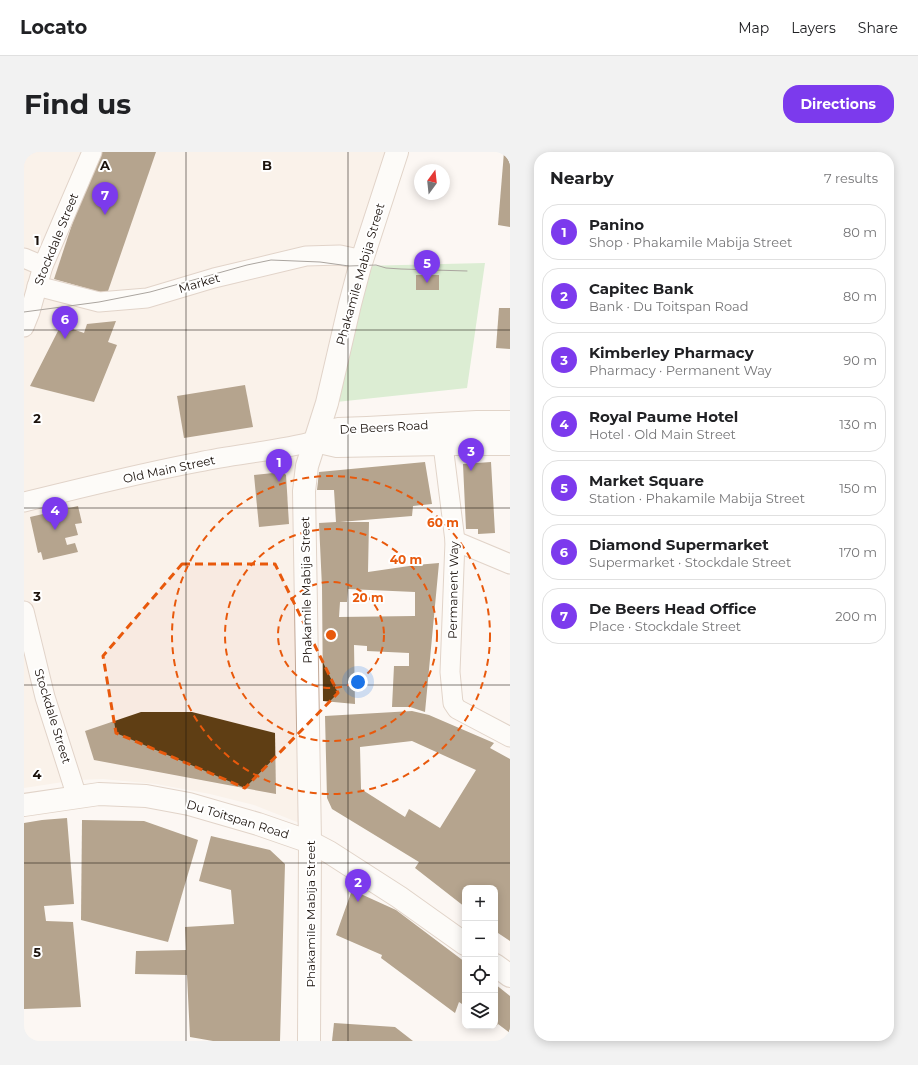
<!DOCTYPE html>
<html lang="en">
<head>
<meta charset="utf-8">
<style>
	body { margin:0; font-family:Montserrat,sans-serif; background:#f2f2f2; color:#202124 }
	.controls { position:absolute; right:12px; bottom:12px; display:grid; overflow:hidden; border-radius:8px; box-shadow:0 2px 10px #0003 }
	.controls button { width:36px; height:36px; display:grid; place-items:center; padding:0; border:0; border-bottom:1px solid #e0e0e0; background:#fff; color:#202124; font:20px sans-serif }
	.compass { position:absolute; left:390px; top:12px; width:36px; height:36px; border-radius:50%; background:#fff; box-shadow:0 2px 10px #0003; rotate:15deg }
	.you { position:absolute; left:334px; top:530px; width:14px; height:14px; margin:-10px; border:3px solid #fff; border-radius:50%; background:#1a73e8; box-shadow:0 0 0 6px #1a73e833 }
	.badge { display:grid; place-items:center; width:26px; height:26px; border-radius:50%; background:#7c3aed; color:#fff; font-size:13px; font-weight:700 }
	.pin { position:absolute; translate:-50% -33px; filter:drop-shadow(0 1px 2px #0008) }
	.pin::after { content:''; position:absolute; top:21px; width:14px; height:12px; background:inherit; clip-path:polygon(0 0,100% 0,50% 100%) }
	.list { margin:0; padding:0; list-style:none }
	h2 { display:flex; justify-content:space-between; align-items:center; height:52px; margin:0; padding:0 16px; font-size:17px }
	h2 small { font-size:13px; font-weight:400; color:#757577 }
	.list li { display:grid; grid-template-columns:26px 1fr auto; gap:12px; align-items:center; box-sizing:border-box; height:56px; margin:0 8px 8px; padding:0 8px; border:1px solid #e0e0e0; border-radius:16px }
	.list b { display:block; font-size:15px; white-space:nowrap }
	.list p { margin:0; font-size:13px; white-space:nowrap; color:#757577 }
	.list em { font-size:13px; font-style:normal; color:#757577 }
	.icon { flex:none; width:22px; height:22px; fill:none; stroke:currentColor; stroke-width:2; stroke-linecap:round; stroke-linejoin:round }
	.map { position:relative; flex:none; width:486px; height:889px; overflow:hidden; border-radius:16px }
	header { display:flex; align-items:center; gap:24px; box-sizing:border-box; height:56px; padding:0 20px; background:#fff; border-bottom:1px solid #e0e0e0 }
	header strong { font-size:19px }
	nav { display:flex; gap:22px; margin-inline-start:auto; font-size:14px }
	.intro { display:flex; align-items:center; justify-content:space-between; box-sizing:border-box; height:96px; padding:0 24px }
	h1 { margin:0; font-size:28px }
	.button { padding:10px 18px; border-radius:16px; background:#7c3aed; color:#fff; font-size:14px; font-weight:700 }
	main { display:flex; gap:24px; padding:0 24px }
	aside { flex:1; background:#fff; border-radius:16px; box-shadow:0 2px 10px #0003 }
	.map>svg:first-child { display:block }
	.built { fill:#f8eae1 }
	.green { fill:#b5e0ad }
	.building { fill:#5f3e14; fill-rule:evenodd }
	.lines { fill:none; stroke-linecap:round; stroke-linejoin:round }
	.minor-casing { stroke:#c2a897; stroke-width:21 }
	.tertiary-casing { stroke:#c2a897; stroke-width:24 }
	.minor { stroke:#fff; stroke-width:19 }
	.tertiary { stroke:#fff; stroke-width:22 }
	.tram { stroke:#48403a; stroke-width:1 }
	.marked { fill:none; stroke:#e8590c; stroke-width:3; stroke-dasharray:8 5; stroke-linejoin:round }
	.grid { fill:none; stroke:#1b120c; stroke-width:1; stroke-opacity:0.55 }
	.ring { fill:none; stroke:#e8590c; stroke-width:2; stroke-dasharray:7 5 }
	.labels { text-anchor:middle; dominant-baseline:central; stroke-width:4; stroke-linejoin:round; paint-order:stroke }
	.street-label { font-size:12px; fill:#1b120c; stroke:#fff }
	.grid-label { font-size:13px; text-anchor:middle; font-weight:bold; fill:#1b120c; stroke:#fff; stroke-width:4; stroke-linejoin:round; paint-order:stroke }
	.centre { fill:#e8590c; stroke:#fff; stroke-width:2 }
	.ring-label { font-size:12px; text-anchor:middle; font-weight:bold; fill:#e8590c; stroke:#fff; stroke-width:4; stroke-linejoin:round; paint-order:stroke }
</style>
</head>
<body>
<header>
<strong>Locato</strong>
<nav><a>Map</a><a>Layers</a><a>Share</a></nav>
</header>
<div class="intro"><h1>Find us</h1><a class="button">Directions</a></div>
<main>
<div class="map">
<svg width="486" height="889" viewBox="0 0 486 889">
	<rect width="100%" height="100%" fill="#fcf7f3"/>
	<polygon class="built" points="0,0 363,0 289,265 278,672 230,653 186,642 132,632 79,627 52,628 0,636"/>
	<polygon class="green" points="461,111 443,236 303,251 336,114"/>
	<g class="building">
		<polygon points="72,0 132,0 83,142 30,127"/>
		<polygon points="480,0 486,0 486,75 474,73"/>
		<rect x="392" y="123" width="23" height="15"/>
		<polygon points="475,156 486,156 486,197 472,196"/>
		<polygon points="92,169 84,190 93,193 70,250 6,234 37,173 60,181 63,172"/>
		<polygon points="221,233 229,275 160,286 153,244"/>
		<path d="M401 310 408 352 389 354 388 364 316 370H345L344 420 392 413 415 411 401 560 386 555H368L370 514H385V501L343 499V494L330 493 331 552 299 549 298 435 295 371 312 370 310 338H293L295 320ZM324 437 391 440V464L315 465 316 450H323Z"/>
		<polygon points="467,310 471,381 454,382 454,377 442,377 439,312"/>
		<polygon points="259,320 262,323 265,372 235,375 230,323"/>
		<polygon points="54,354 58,371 51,372 54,383 41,386 43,393 51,391 54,400 19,408 17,400 14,401 6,365"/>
		<path d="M388 559 405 563 470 591 466 596 486 607V789L471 779V736H441V755L391 716 395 710 308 657 303 646 301 564ZM388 589 452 618 416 676 385 657 381 665 337 637 336 595Z"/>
		<polygon points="117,560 168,560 251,581 252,642 70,608 61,579"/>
		<polygon points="43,666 50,752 20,754 22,769 49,770 57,855 0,857 0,671 18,668"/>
		<polygon points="58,668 120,669 174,688 144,790 57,768"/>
		<polygon points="187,684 246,698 261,712 256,889 189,889 166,885 163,823 111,822 112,799 162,798 161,775 210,772 207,738 175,729"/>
		<polygon points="328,738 372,758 441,810 441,854 435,850 431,861 357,806 358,803 312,783"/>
		<polygon points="471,832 486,844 486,881 474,872 471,875"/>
		<polygon points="310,871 371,875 389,889 308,889"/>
	</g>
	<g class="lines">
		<g class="minor-casing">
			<g id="minor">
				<polyline points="0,106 19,114"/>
				<polyline points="13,134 75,150 123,146 190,126 282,104 316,103 339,108"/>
				<polyline points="0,175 6,160 19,114 68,0"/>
				<polyline points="417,277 431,389 426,520 429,551 433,557 486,585"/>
				<path d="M0 350C58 336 116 321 175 310 213 302 253 299 291 289"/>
				<polyline points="431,389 486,412"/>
				<polyline points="0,459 21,545 53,645"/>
			</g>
		</g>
		<g class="tertiary-casing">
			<g id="tertiary">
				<polyline points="291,289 303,280 314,277 343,276 453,270 486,270"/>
				<polyline points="291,289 313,294 419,292 486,292"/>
				<polyline points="0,653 75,642 122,644 165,652 234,672 286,690 305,700 375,745 441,792"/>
				<polyline points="471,813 486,824"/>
				<polyline points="285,889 286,690 280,339 283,314 303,251 326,152 336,114 373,0"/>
			</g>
		</g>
		<use href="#minor" class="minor"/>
		<use href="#tertiary" class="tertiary"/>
		<polyline class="tram" points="0,160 75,150 126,140 223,113 247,108 296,110 325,114 352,113 362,116 377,117 443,119"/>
	</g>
	<path d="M0 0H486V889H0ZM158 412H251L314 541 221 636 92 581 79 504Z" fill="#fcf7f3" fill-opacity=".55" fill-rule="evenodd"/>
	<path class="marked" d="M158 412H251L314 541 221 636 92 581 79 504Z"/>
	<path class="grid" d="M162 0V889M324 0V889M0 178H486M0 356H486M0 533H486M0 711H486"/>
	<g class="ring">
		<circle cx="307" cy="483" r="53"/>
		<circle cx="307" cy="483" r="106"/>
		<circle cx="307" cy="483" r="159"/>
	</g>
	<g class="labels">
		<g class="street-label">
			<text transform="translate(32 87) rotate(-68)">Stockdale Street</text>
			<text transform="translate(336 122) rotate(-74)">Phakamile Mabija Street</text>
			<text transform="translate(175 131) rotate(-16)">Market</text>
			<text transform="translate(360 275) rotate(-3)">De Beers Road</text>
			<text transform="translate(145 317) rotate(-12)">Old Main Street</text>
			<text transform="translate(282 438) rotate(-91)">Phakamile Mabija Street</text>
			<text transform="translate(429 438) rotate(-89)">Permanent Way</text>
			<text transform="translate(29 564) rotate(73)">Stockdale Street</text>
			<text transform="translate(214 667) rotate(17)">Du Toitspan Road</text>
			<text transform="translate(286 762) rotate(-90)">Phakamile Mabija Street</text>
		</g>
	</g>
	<g class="grid-label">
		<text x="81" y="18">A</text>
		<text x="243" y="18">B</text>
		<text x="13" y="93">1</text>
		<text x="13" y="271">2</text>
		<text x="13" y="449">3</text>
		<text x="13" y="627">4</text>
		<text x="13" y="805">5</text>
	</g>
	<circle cx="307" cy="483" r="6" class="centre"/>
	<g class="ring-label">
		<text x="419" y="375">60 m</text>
		<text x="382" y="412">40 m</text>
		<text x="344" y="450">20 m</text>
	</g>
</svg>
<div class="controls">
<button>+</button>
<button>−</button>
<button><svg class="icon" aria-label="locate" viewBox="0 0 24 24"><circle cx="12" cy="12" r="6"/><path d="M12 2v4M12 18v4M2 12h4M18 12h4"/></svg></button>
<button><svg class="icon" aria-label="layers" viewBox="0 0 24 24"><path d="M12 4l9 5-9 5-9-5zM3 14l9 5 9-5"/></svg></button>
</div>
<svg class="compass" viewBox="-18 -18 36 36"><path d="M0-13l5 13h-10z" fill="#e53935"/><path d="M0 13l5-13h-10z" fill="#757577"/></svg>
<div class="you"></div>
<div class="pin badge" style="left:255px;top:330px">1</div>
<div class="pin badge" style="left:334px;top:750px">2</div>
<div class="pin badge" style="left:447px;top:319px">3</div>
<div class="pin badge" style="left:31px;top:378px">4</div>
<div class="pin badge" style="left:403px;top:131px">5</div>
<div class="pin badge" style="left:41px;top:187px">6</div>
<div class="pin badge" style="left:81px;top:63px">7</div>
</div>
<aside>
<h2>Nearby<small>7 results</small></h2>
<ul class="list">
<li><span class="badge">1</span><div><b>Panino</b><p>Shop · Phakamile Mabija Street</p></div><em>80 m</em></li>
<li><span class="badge">2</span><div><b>Capitec Bank</b><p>Bank · Du Toitspan Road</p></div><em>80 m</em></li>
<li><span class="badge">3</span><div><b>Kimberley Pharmacy</b><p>Pharmacy · Permanent Way</p></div><em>90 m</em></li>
<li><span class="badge">4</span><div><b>Royal Paume Hotel</b><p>Hotel · Old Main Street</p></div><em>130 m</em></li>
<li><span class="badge">5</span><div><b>Market Square</b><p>Station · Phakamile Mabija Street</p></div><em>150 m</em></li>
<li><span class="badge">6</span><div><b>Diamond Supermarket</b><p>Supermarket · Stockdale Street</p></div><em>170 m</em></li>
<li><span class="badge">7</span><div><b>De Beers Head Office</b><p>Place · Stockdale Street</p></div><em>200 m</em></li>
</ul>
</aside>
</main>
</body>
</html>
